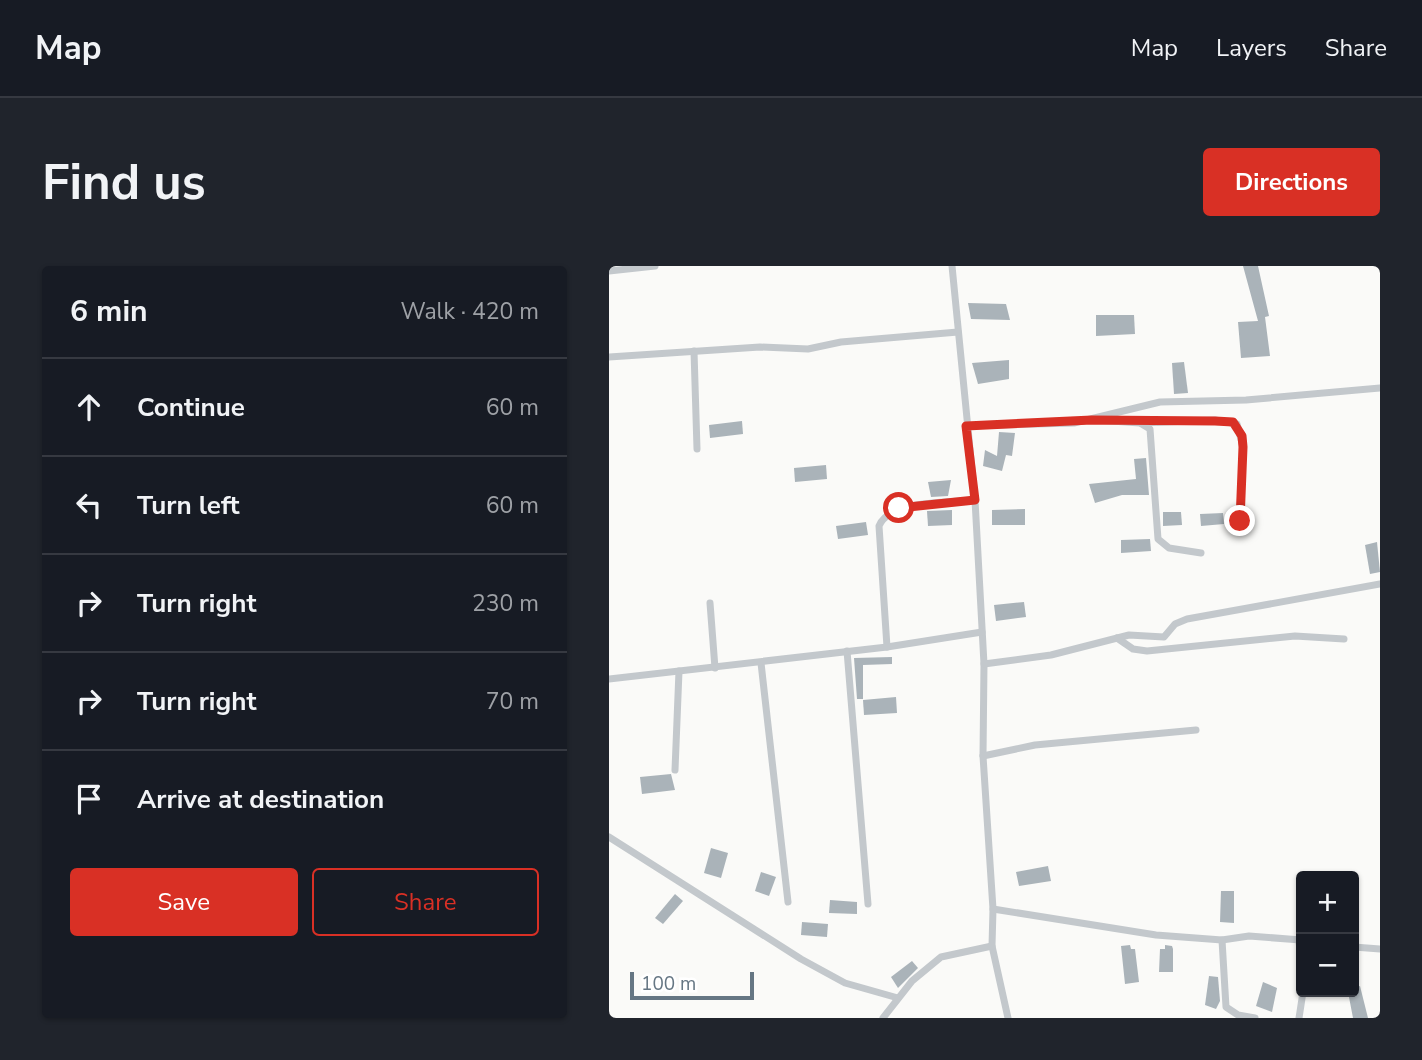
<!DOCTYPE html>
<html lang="en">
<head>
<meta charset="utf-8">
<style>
	body { margin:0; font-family:"Nunito Sans",sans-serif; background:#20242c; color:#f1f3f6 }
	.controls { position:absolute; right:21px; bottom:21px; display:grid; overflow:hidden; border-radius:7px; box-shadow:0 2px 5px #0004 }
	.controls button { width:63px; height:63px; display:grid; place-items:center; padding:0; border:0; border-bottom:2px solid #363941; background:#171b24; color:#f1f3f6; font:35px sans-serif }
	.scale { position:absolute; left:21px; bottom:18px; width:124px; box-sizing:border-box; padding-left:7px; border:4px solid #657683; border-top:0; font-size:19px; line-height:24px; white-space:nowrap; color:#657683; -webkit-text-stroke:5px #fff; paint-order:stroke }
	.stop { position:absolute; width:21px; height:21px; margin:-16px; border:5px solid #d93025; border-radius:50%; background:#fff }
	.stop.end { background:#d93025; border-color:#fff; box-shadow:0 2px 7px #0008 }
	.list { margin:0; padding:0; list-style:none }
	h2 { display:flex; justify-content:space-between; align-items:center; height:91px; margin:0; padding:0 28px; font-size:30px }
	h2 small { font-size:23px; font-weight:400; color:#9ea1a6 }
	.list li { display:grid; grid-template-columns:46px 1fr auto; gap:21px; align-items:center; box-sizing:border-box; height:98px; padding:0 28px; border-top:2px solid #363941 }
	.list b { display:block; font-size:26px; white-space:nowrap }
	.list em { font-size:23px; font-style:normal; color:#9ea1a6 }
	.actions { display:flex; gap:14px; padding:21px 28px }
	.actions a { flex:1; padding:16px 0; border:2px solid #d93025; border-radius:7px; text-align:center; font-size:24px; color:#d93025 }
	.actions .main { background:#d93025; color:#fff }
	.icon { flex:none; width:38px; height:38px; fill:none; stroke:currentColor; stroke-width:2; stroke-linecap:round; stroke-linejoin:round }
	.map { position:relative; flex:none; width:771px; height:752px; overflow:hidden; border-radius:7px }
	header { display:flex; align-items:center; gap:42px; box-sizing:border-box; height:98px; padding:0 35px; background:#171b24; border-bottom:2px solid #363941 }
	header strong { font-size:33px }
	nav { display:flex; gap:38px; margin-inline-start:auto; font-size:24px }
	.intro { display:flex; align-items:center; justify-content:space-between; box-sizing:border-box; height:168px; padding:0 42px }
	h1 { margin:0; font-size:49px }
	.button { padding:18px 32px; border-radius:7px; background:#d93025; color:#fff; font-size:24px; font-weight:700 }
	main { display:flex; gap:42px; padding:0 42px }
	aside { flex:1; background:#171b24; border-radius:7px; box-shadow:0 2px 5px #0004 }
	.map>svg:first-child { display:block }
	.building { fill:#aab3b9 }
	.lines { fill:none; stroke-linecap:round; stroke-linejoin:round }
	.minor { stroke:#c3c8cc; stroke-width:7 }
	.route { stroke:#d93025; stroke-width:9 }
</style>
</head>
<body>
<header>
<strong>Map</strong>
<nav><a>Map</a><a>Layers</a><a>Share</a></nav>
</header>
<div class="intro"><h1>Find us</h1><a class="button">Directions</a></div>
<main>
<aside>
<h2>6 min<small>Walk · 420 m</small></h2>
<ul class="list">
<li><svg class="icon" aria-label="ahead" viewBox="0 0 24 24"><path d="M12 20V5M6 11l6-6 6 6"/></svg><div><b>Continue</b></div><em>60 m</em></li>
<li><svg class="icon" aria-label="left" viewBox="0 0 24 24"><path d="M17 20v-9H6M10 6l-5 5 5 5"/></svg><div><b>Turn left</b></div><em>60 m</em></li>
<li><svg class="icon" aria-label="right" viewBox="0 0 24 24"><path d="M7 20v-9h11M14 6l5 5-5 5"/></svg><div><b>Turn right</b></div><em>230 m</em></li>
<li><svg class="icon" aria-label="right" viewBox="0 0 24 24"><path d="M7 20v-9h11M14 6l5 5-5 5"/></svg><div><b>Turn right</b></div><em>70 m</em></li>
<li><svg class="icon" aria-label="arrive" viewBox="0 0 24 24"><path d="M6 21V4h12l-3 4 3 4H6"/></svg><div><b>Arrive at destination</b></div></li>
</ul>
<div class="actions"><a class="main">Save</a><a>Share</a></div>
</aside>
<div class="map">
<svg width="771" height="752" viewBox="0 0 771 752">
	<rect width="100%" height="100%" fill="#fafaf8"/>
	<g class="building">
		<polygon points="634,0 649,0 660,50 656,51 661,90 632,92 629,56 649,55"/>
		<polygon points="359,37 397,38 401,54 362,53"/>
		<polygon points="487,49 525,49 526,68 487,70"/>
		<polygon points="400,94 400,113 369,118 363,97"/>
		<polygon points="575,96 579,127 565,128 563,97"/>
		<polygon points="133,155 134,168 101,172 100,159"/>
		<polygon points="390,166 406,167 403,190 397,189 393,205 374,200 376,184 388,190"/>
		<polygon points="537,192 540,229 513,229 486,237 480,218 527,213 525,193"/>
		<polygon points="217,199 218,213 186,216 185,202"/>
		<polygon points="342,214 339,230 322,231 319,216"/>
		<polygon points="416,243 416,259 383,259 383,244"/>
		<polygon points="343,244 343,259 319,260 318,245"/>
		<polygon points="554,246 572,246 573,259 554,260"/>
		<polygon points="614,247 615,258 592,260 591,248"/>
		<polygon points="257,256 259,269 229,273 227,260"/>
		<polygon points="541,273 542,285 512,287 512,274"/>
		<polygon points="768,276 771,306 761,308 756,279"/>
		<polygon points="415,336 417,351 387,355 385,339"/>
		<polygon points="283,391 283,398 254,399 254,433 248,433 245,392"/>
		<polygon points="287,431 288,447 255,449 254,434"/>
		<polygon points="62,508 66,524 33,528 31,511"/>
		<polygon points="102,582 119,587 112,612 95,607"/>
		<polygon points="439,600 442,615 410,620 407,606"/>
		<polygon points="152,606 167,611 160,630 146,625"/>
		<polygon points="612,625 625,625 625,657 611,656"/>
		<polygon points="66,628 74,635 54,658 46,652"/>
		<polygon points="221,634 248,636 248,648 220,647"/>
		<polygon points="193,656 219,658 218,671 192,669"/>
		<polygon points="521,679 522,683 526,683 530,716 516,718 512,680"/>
		<polygon points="556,679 563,680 564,683 564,706 550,706 551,683 556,683"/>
		<polygon points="303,695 309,702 289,722 282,711"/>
		<polygon points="600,710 609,711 611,735 607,743 596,739"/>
		<polygon points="654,716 668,722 663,746 647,740"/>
		<polygon points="751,720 759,752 744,752 739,726 745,726 745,722"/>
	</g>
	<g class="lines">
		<g class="minor">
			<polyline points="343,0 366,234 375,398 374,490 384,643 383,680 399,752"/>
			<polyline points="0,5 46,0"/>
			<polyline points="85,85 88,183"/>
			<polyline points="0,91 151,81 199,83 232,76 349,66"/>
			<polyline points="488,154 531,157 541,163 549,273 560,282 592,287"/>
			<polyline points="532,157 606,154 628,158 634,181 631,255"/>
			<polyline points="357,160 465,157 551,136 637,134 771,122"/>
			<polyline points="101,337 106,402"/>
			<polyline points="508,372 524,383 538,385 686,370 735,373"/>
			<path d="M278 381 270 260C280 234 340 237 366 234"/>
			<polyline points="238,385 259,638"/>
			<polyline points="152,397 179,636"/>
			<polyline points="375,398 442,389 520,369 555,371 566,358 578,353 771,318"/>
			<polyline points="0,413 278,381 373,366"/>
			<polyline points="374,490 426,479 587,464"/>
			<polyline points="66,504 70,405"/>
			<polyline points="0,571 192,693 236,717 289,732"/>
			<polyline points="384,643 547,669 613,674 640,670 692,674"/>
			<polyline points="613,674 617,741 629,749 646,752"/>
			<polyline points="690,674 692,698"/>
			<polyline points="745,681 771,683"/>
			<polyline points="274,752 303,715 332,691 383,680"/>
			<polyline points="690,752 694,726"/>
		</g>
	</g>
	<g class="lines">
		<polyline class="route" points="290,242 366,234 357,160 483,154 606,155 624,156 633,170 634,181 631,255"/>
	</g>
</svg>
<div class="controls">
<button>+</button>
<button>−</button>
</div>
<div class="scale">100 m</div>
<div class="stop" style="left:290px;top:242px"></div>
<div class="stop end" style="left:631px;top:255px"></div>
</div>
</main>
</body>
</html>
